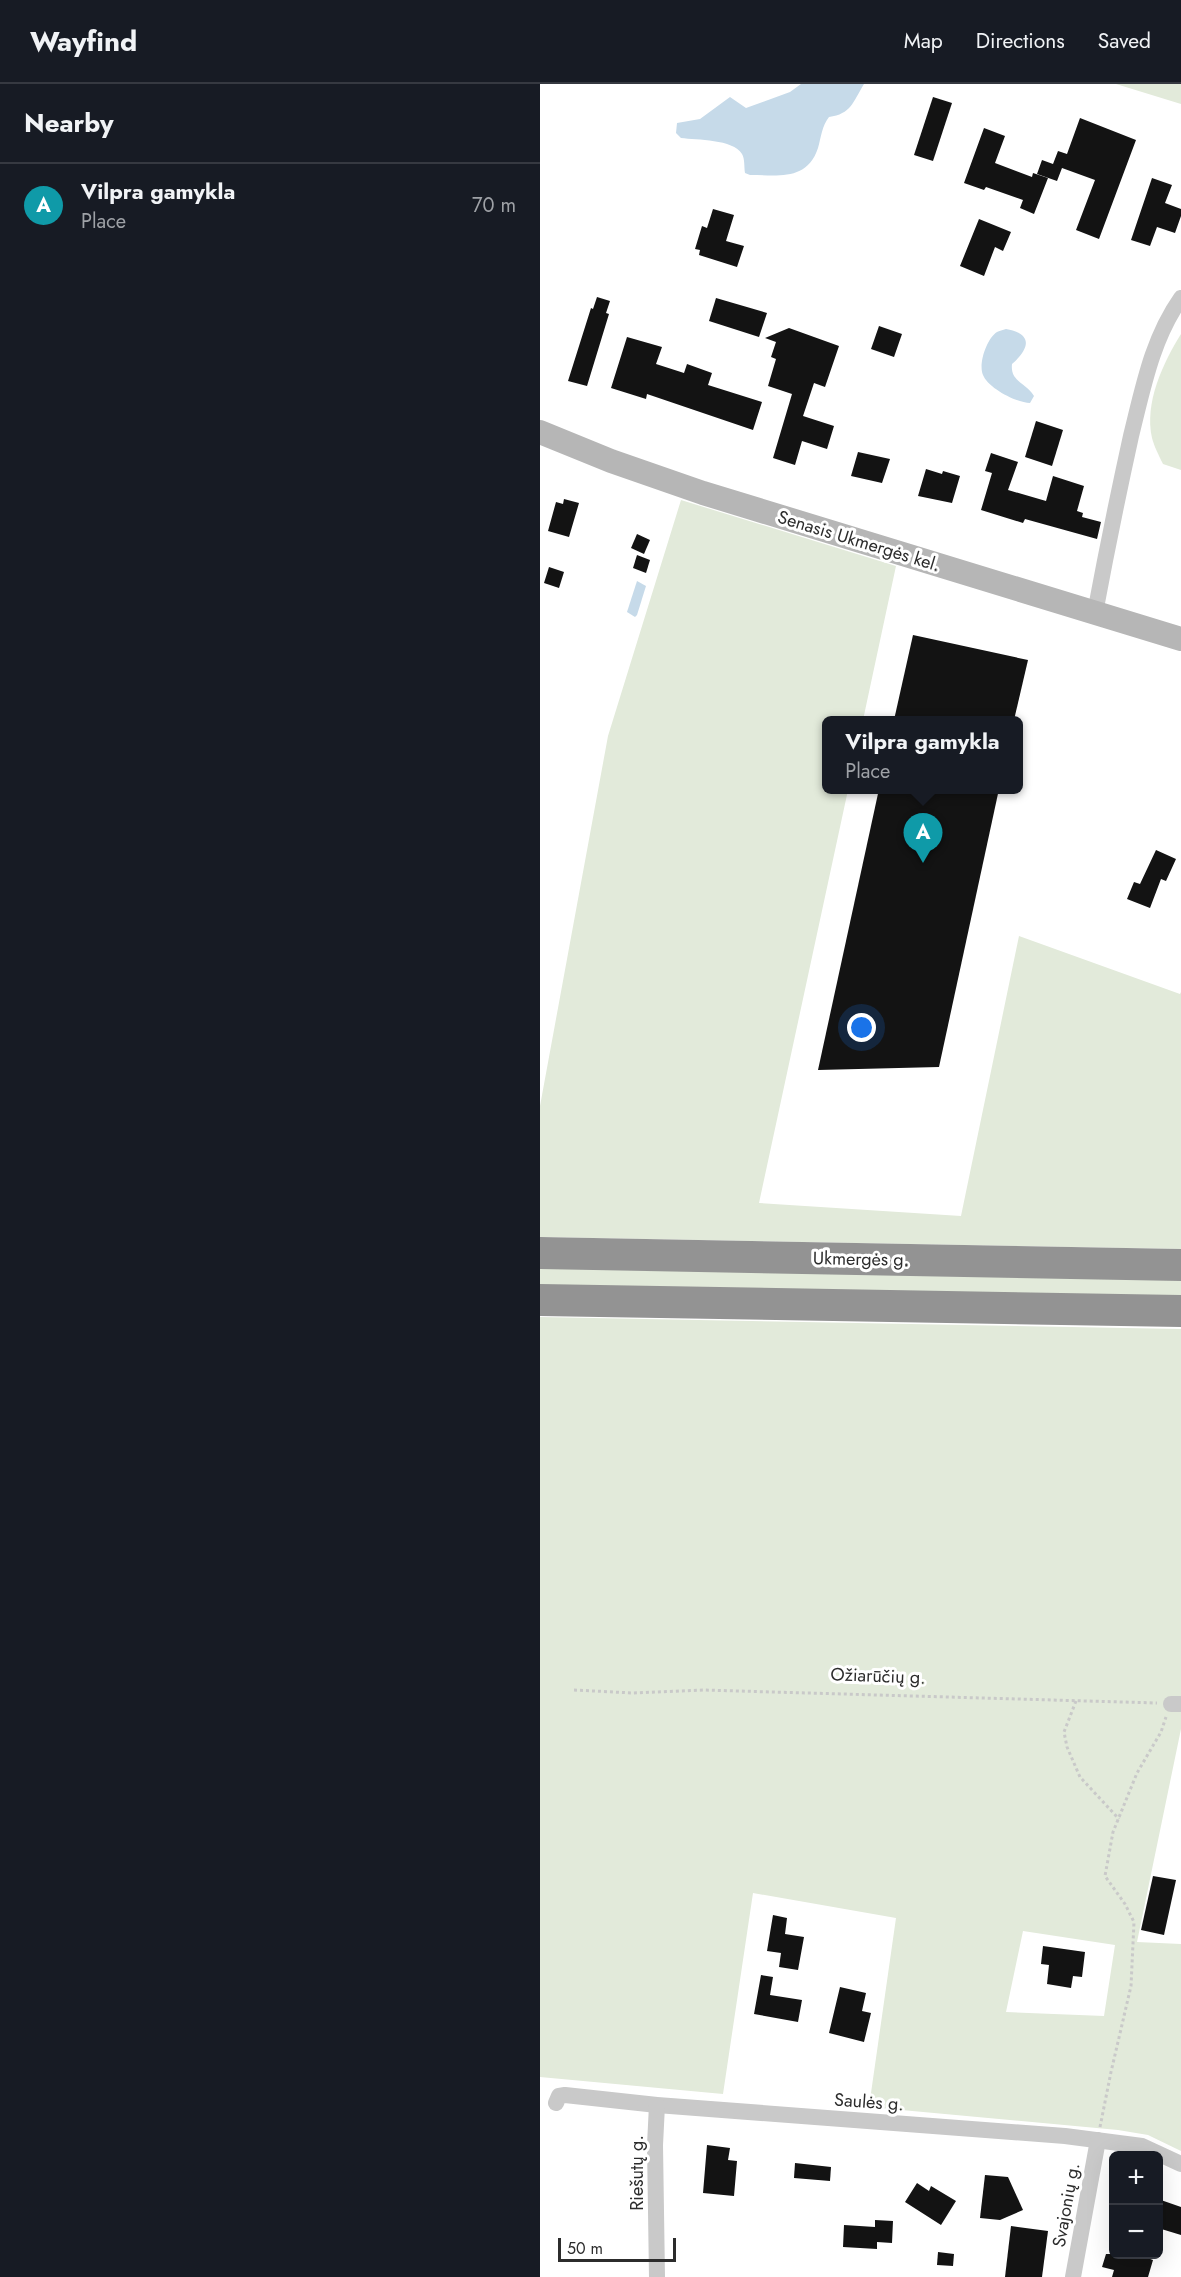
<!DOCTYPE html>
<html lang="en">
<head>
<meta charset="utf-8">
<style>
	body { margin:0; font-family:Jost,sans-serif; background:#20242c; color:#f1f3f6 }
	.controls { position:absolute; right:18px; bottom:18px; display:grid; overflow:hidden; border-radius:9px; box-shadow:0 6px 24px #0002 }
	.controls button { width:54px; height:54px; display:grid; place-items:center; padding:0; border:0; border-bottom:2px solid #363941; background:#171b24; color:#f1f3f6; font:30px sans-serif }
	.scale { position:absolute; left:18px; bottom:15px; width:118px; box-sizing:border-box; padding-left:6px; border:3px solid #2c2c2c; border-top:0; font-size:16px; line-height:21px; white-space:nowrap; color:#2c2c2c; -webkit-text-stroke:4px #fff; paint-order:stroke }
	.you { position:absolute; left:322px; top:944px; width:21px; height:21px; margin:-15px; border:4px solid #fff; border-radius:50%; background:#1a73e8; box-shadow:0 0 0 9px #1a73e833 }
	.badge { display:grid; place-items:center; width:39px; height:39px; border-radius:50%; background:#d93025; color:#fff; font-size:20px; font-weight:700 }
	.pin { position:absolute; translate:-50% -50px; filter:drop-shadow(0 2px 3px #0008) }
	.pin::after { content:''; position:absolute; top:32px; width:21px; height:18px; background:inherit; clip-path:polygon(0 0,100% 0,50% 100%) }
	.popup { position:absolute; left:282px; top:632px; width:201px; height:78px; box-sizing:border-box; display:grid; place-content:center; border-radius:9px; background:#171b24; filter:drop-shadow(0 2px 4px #0005); font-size:20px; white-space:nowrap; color:#9ea1a6 }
	.popup b { font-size:22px; color:#f1f3f6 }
	.popup::after { content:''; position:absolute; left:50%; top:100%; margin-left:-12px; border:12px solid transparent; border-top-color:#171b24 }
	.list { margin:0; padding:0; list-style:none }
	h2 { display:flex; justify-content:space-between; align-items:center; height:78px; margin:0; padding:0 24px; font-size:26px }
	h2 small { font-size:20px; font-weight:400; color:#9ea1a6 }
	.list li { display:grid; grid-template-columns:39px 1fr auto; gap:18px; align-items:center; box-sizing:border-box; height:84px; padding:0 24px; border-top:2px solid #363941 }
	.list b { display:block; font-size:22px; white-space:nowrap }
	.list p { margin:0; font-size:20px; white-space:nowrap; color:#9ea1a6 }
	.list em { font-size:20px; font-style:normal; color:#9ea1a6 }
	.map { position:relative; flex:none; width:641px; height:2193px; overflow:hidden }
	header { display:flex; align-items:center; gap:36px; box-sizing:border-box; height:84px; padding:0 30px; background:#171b24; border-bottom:2px solid #363941 }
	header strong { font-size:28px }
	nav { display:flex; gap:33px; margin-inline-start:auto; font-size:21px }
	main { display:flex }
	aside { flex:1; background:#171b24 }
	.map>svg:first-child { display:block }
	.green { fill:#e2eada; fill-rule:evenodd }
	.water { fill:#c6dae9 }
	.building { fill:#131313 }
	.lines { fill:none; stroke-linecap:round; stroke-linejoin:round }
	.path { stroke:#c9c9c9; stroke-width:3; stroke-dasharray:3 3; stroke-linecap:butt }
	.minor { stroke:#c9c9c9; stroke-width:16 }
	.secondary { stroke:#b6b6b6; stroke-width:24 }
	.motorway { stroke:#939393; stroke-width:32 }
	.labels { text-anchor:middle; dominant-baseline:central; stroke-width:6; stroke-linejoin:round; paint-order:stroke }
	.street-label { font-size:18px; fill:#2c2c2c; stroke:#fff }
</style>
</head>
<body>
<header>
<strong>Wayfind</strong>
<nav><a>Map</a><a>Directions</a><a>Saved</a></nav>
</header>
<main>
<aside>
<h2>Nearby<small></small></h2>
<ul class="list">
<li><span class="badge" style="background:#0f9aa8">A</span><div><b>Vilpra gamykla</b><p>Place</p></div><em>70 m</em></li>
</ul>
</aside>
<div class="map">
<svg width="641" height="2193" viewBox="0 0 641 2193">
	<rect width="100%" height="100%" fill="#fff"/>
	<g class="green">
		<polygon points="576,0 641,0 641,20"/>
		<path d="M641 250V386L623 380C619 372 614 362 612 354 604 319 623 279 641 250Z"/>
		<polygon points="141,416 356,482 323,636 287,636 287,706 308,706 219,1119 421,1132 479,852 640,910 641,908 641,1165 0,1153 0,1022 68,652"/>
		<polygon points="0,1183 641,1192 641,1215 0,1204"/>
		<path d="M0 1233 641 1245V1645L597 1858 641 1860V2067L608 2051 578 2046 329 2023 356 1834 213 1809 183 2010 0 1993ZM483 1847 575 1861 564 1932 466 1928Z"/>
	</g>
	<g class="water">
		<path d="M261 0H324C313 18 311 30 289 33 282 42 281 53 278 64 267 97 239 91 210 91L205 89C204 83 205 75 202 70 193 55 157 56 141 54L136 49 137 39 160 35 190 13 206 24 250 8Z"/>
		<path d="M466 245C494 250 489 265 472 280 470 298 486 298 494 312L490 319C477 319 448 304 443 291 438 280 447 254 457 248 459 247 463 246 466 245Z"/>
		<polygon points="97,497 106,502 97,531 95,533 87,528"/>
	</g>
	<g class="building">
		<polygon points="393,13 412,19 393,77 374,71"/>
		<polygon points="540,34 596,56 559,155 536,146 555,96 522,84 517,97 497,90 502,76 513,80 518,67 527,70"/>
		<polygon points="444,44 465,52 455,79 492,93 493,89 508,94 494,130 480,124 483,116 446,103 444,106 424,99"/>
		<polygon points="612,94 632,101 625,119 641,125 641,132 635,149 617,143 610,162 591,156"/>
		<polygon points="173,125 194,131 186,157 204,162 197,183 159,171 160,166 155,165 162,142 167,144"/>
		<polygon points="439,135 471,148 463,167 455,163 444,192 420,182"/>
		<polygon points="57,213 70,217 66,229 69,230 47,302 28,297 51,224 53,225"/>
		<polygon points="176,214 227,229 219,253 169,237"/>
		<polygon points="339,242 362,250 354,273 331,265"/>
		<polygon points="249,244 299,262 285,303 274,299 263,332 294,342 287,365 262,357 255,381 233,374 252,310 228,302 236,275 231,273 236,258 225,254"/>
		<polygon points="87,253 122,263 116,280 144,289 147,280 172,289 168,301 222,318 213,346 107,310 106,315 71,304"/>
		<polygon points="496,337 523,346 512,382 485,373"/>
		<polygon points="318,368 350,375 342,399 311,392"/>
		<polygon points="451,369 478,378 468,406 506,417 513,392 544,402 537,427 543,429 542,433 561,438 557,455 485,435 483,439 441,426 452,389 445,387"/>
		<polygon points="386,385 402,390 403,387 420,392 412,419 378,412"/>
		<polygon points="24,415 39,419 29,453 8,447 16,418 23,420"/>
		<polygon points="97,450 110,456 104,470 91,464"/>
		<polygon points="97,471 110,476 106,489 93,484"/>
		<polygon points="9,483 24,488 19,504 4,499"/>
		<polygon points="373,551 488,576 474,636 354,636"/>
		<polygon points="339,705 459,705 399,983 278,986"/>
		<polygon points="616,766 636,775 626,797 621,795 610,824 587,815 594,798 600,800"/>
		<polygon points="613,1792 636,1796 624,1851 601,1846"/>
		<polygon points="233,1831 247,1834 245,1850 264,1853 258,1886 239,1883 241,1869 227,1867"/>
		<polygon points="503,1862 545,1868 542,1893 533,1892 531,1904 507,1900 509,1881 501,1880"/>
		<polygon points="221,1891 233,1893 230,1911 262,1916 258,1938 214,1930"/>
		<polygon points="300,1903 326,1909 322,1927 331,1929 324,1958 289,1949"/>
		<polygon points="167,2061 190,2064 188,2076 197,2077 194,2112 163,2109"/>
		<polygon points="255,2079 291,2083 290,2097 254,2094"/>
		<polygon points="445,2091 468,2093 483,2126 460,2136 440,2134"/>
		<polygon points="377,2099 389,2107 391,2102 416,2117 401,2141 365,2118"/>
		<polygon points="618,2115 641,2123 641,2151 618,2144"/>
		<polygon points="335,2136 353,2137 352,2159 337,2158 337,2165 303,2163 304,2141 335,2143"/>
		<polygon points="471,2142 508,2147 502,2193 465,2193"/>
		<polygon points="398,2168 414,2170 413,2182 397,2181"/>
		<polygon points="566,2170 597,2170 613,2176 608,2193 572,2193 574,2186 562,2183"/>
	</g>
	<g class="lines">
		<g class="path">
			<polyline points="34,1606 93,1609 163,1606 617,1619"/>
			<polyline points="536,1617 524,1648 527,1663 540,1693 579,1735"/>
			<polyline points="560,2043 571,1988 591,1902 594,1838 585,1820 565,1792 573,1748 597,1689 621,1648 626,1633"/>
		</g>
		<g class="minor">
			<path d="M555 529C566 470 578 411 591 352 603 304 612 255 641 214"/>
			<polyline points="631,1620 641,1620"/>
			<polyline points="16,2019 19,2012 25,2011 117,2021 525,2052 602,2062 641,2080"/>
			<polyline points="117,2193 115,2061 117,2021"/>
			<polyline points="533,2193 558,2056"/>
		</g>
		<polyline class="secondary" points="0,348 71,377 163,409 641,555"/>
		<g class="motorway">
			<polyline points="0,1169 641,1181"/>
			<polyline points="0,1216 641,1227"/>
		</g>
	</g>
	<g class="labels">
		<g class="street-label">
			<text transform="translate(319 457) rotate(17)">Senasis Ukmergės kel.</text>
			<text transform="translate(321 1175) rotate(1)">Ukmergės g.</text>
			<text transform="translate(338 1592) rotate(2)">Ožiarūčių g.</text>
			<text transform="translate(329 2018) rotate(4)">Saulės g.</text>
			<text transform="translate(97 2089) rotate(-90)">Riešutų g.</text>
			<text transform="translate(526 2121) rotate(-80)">Svajonių g.</text>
		</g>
	</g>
</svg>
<div class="controls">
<button>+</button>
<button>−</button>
</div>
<div class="scale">50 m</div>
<div class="you"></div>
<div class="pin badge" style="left:383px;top:779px;background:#0f9aa8">A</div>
<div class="popup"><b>Vilpra gamykla</b>Place</div>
</div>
</main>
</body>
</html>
